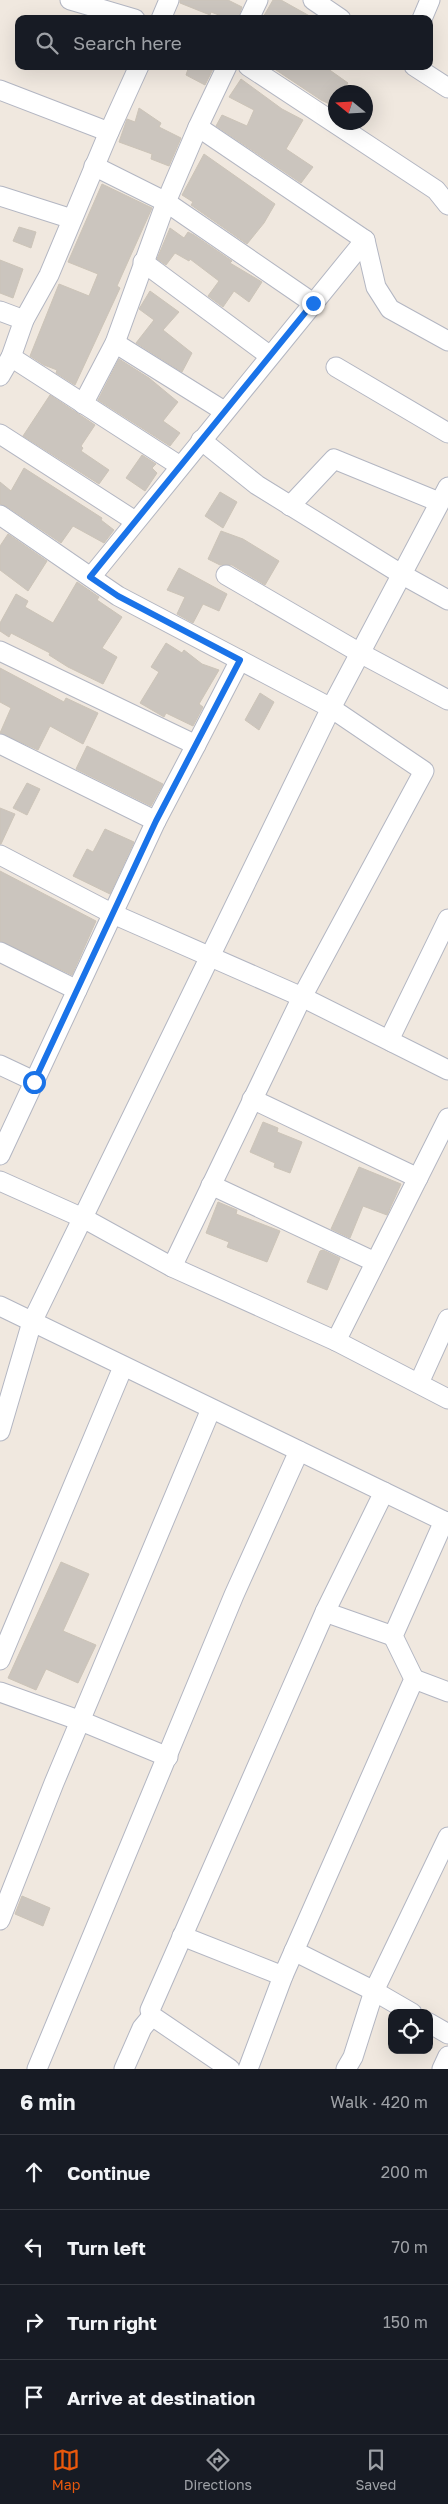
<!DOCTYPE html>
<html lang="en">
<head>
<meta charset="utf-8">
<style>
	body { margin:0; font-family:"Golos Text",sans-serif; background:#242831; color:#f1f3f6 }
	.controls { position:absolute; right:15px; bottom:15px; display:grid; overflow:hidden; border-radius:10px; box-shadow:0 5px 20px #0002 }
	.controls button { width:45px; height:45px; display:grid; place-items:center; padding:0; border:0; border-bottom:1px solid #363941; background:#171b24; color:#f1f3f6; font:25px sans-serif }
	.compass { position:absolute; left:328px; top:85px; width:45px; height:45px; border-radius:50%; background:#171b24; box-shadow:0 5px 20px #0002; rotate:288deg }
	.stop { position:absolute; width:15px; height:15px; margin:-11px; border:4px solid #1a73e8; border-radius:50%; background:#fff }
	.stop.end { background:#1a73e8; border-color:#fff; box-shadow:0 1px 5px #0008 }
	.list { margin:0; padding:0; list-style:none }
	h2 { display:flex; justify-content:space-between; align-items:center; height:65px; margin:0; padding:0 20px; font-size:21px }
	h2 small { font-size:16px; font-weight:400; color:#9ea1a6 }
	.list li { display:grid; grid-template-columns:32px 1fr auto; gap:15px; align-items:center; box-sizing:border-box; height:75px; padding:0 20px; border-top:1px solid #363941 }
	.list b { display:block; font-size:19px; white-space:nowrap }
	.list em { font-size:16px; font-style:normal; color:#9ea1a6 }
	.icon { flex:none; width:28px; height:28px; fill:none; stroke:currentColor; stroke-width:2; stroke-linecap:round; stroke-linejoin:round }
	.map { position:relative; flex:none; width:448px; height:2069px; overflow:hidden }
	.search { position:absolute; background:#171b24; box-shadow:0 5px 20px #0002; left:15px; right:15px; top:15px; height:55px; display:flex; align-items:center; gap:12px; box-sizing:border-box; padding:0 18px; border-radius:10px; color:#9ea1a6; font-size:19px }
	.sheet { height:365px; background:#171b24 }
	nav { display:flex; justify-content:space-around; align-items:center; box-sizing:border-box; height:70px; border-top:1px solid #363941; background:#171b24; font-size:14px; color:#9ea1a6 }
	nav a { display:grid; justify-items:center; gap:2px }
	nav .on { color:#ea580c }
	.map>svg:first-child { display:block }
	.building { fill:#cbc5be; stroke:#ccc4b8 }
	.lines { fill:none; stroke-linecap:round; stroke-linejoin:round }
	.minor-casing { stroke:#b3b6c2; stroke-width:21 }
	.minor { stroke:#fff; stroke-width:19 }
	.route { stroke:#1a73e8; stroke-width:6 }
</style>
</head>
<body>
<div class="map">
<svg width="448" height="2069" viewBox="0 0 448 2069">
	<rect width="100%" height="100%" fill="#f0e8df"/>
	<g class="building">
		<polygon points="180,0 228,0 242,7 238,19 229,19 211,12 210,15 180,3"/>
		<polygon points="273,0 281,0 315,19 262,19"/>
		<polygon points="189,66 209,66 213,69 205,85 186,75"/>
		<polygon points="270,66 324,66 348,83 342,92 336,92 336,107 321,100"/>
		<polygon points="241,79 282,109 303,120 286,149 313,167 301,183 216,126 222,115 247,126 254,110 229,97"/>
		<polygon points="139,108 161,123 159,127 181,138 169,166 151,159 152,154 119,142 127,119 135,122"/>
		<polygon points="204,154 275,204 264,223 247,244 191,205 193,202 182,195"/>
		<polygon points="102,184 152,208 117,286 120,288 75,385 56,373 57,370 44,365 30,356 59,284 89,296 98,274 68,262"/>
		<polygon points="19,227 36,232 31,248 13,241"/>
		<polygon points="170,228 184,238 188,232 194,235 232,261 230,263 262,282 249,302 234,291 223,307 208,296 219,281 190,259 189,261 175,253 166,265 157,259"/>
		<polygon points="0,260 23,269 13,298 0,293"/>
		<polygon points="150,291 179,312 163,330 192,353 182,372 136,343 154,320 139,309"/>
		<polygon points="119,359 149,378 178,402 163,421 180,433 170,446 98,400"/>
		<polygon points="50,395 95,425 81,446 83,448 81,451 109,470 99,484 23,436"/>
		<polygon points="142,455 156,464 152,468 157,473 145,491 126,478"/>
		<polygon points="24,468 102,518 101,520 114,530 104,543 73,526 61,543 6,506 0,504 0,482 11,491"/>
		<polygon points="220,492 237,502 223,528 205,516"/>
		<polygon points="221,531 243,539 279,561 265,585 232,565 220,565 208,559"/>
		<polygon points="8,534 47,561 28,591 0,570 0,546"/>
		<polygon points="179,568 227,594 219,611 203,604 193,623 177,614 185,597 167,590"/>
		<polygon points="77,582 99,597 97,600 122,617 102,648 117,657 103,684 68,667 49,655 50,653 11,633 9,637 0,631 0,623 16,594 28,601 25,607 53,623"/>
		<polygon points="166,643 182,653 184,650 202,664 219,670 199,704 203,707 193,726 166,713 164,717 140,703 159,672 151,667"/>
		<polygon points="0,668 64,702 66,698 98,713 83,744 50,726 38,750 0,733 11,708 0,702"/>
		<polygon points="260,693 274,702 259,730 245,720"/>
		<polygon points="87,746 163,784 151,806 76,769"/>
		<polygon points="27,783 40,789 27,815 13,808"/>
		<polygon points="0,808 15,814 1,844 0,844"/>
		<polygon points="105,829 134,842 110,894 73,876 87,849 93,852"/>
		<polygon points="0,871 96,921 72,975 0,941"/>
		<polygon points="263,1122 278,1128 277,1132 302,1142 290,1173 274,1167 275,1163 250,1152"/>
		<polygon points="359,1167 401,1184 387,1215 363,1206 350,1238 331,1229"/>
		<polygon points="218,1202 237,1210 236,1214 280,1231 267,1262 227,1247 229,1242 206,1233"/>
		<polygon points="323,1250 340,1258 327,1290 307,1282 320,1251"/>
		<polygon points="61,1562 89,1574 63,1631 96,1645 78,1683 46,1669 36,1690 8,1678"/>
		<polygon points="22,1896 50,1908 43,1926 15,1914"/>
	</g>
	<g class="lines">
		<g class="minor-casing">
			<g id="minor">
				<polyline points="70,0 135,19"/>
				<polyline points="313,0 341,19"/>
				<polyline points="161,19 169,0"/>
				<polyline points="249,19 258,0"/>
				<polyline points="422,19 430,0"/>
				<polyline points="248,66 436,190 448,205"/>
				<polyline points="414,66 448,88"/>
				<polyline points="0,90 109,132"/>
				<polyline points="94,166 166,202 313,303"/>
				<polyline points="0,196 72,219"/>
				<polyline points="365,240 376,287 390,309 448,341"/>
				<polyline points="143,262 270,356"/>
				<polyline points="0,311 24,320"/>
				<polyline points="115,343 224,411"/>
				<polyline points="11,357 180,466"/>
				<polyline points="336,367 448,433"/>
				<polyline points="0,376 11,357 24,320 49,275 109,132 139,66"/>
				<polyline points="83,404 115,343 166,202 198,127"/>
				<polyline points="0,434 135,521"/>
				<polyline points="201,440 257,485 401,574 448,600"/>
				<polyline points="290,506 334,459 439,502"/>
				<polyline points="0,515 118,596 331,708 424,771 302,997 172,1267"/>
				<polyline points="226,575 360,653 448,700"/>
				<polyline points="91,577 365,240 198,127 227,66"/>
				<polyline points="0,651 196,745 156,821 0,1155"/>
				<polyline points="0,744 156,821"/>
				<polyline points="196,745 240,660"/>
				<polyline points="0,855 113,914 302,997 448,1070"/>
				<polyline points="0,952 77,990"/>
				<polyline points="392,1042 390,1038 448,919"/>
				<polyline points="0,1065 34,1081"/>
				<polyline points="252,1099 418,1178"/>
				<polyline points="0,1181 85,1219 172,1267 336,1341 448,1399"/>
				<polyline points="211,1185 375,1262"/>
				<polyline points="0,1306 448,1523"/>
				<polyline points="336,1341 448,1118"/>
				<polyline points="419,1383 448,1319"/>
				<polyline points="0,1431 32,1322 331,708 448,487"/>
				<polyline points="325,1612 393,1636"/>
				<polyline points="0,1660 123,1367"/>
				<polyline points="414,1679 448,1692"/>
				<polyline points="0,1692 81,1721 168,1757"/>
				<polyline points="0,1920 54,1783 211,1409"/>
				<polyline points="182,1936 283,1976"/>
				<polyline points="294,1951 374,1991 448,1837"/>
				<polyline points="429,2023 448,2034"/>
				<polyline points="37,2069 234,1595 299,1451"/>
				<polyline points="124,2069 142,2028 152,2016"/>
				<polyline points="230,2069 152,2016 150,2010 325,1612 384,1492"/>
				<polyline points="248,2069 283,1976 414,1679 393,1636 444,1521"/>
				<polyline points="346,2069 353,2057 374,1991 412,2013"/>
				<polyline points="442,2069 448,2056"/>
			</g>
		</g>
		<use href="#minor" class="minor"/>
	</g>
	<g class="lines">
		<polyline class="route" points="34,1082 156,821 240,660 118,596 90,577 313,303"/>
	</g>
</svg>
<div class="controls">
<button><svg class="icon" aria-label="locate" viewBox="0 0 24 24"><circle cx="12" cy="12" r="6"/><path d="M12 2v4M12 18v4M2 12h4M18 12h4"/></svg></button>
</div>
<svg class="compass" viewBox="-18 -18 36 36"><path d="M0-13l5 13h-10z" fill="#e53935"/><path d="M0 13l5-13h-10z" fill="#9ea1a6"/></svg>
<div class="stop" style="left:34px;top:1082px"></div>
<div class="stop end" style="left:313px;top:303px"></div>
<div class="search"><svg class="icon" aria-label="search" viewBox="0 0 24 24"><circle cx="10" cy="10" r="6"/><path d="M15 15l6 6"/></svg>Search here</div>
</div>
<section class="sheet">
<h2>6 min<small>Walk · 420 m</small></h2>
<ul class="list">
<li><svg class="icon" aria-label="ahead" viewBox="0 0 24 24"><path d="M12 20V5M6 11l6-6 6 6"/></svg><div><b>Continue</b></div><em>200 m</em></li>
<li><svg class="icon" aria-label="left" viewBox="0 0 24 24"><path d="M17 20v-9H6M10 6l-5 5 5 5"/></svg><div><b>Turn left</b></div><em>70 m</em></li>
<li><svg class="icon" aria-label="right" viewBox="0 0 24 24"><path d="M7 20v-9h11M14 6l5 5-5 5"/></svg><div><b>Turn right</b></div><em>150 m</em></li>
<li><svg class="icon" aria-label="arrive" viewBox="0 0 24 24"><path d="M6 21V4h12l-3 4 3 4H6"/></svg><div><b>Arrive at destination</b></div></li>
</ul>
</section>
<nav>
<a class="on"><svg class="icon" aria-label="map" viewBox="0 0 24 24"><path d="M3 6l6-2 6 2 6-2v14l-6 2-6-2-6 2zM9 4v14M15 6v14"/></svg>Map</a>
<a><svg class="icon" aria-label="directions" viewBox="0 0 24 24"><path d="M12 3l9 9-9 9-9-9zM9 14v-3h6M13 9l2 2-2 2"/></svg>Directions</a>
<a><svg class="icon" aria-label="saved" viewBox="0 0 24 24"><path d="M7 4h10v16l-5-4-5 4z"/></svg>Saved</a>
</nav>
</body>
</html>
